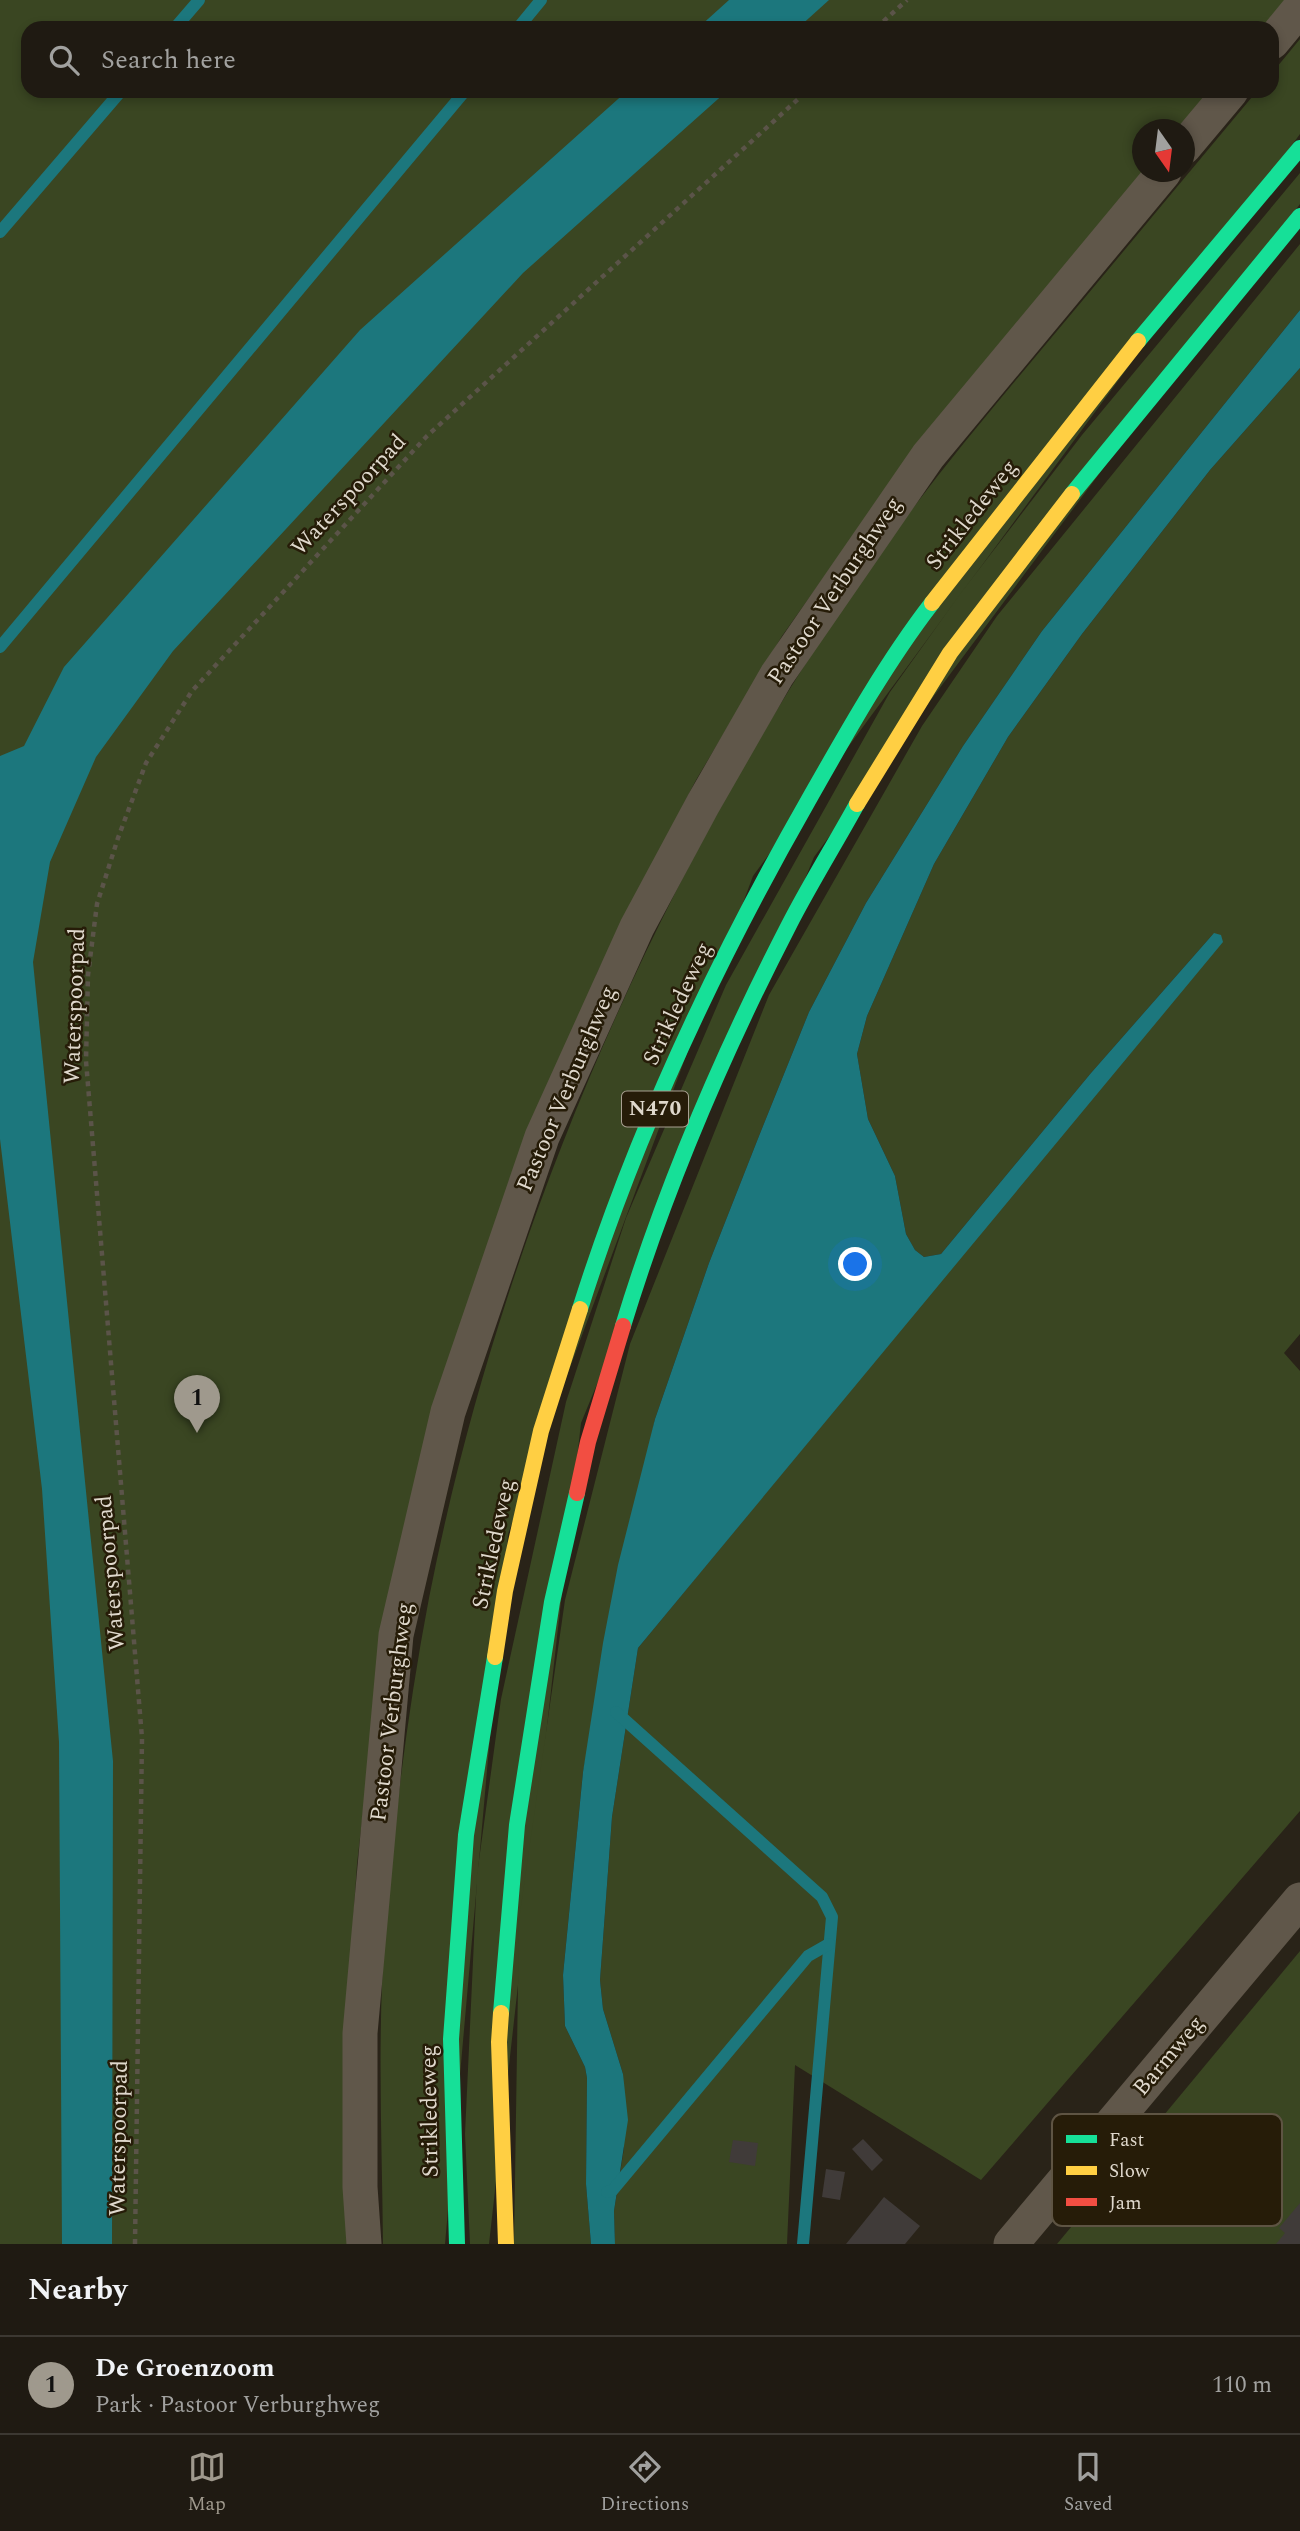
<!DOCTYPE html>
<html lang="en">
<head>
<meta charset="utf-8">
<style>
	body { margin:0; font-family:Spectral,serif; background:#2c2720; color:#f1f3f6 }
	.compass { position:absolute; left:1132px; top:119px; width:63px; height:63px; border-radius:50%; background:#1f1a12; box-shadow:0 4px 10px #0003; rotate:166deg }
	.you { position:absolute; left:856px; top:1265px; width:24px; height:24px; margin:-18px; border:5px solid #fff; border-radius:50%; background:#1a73e8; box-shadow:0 0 0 10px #1a73e833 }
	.badge { display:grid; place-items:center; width:46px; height:46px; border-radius:50%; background:#9f998d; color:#111; font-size:23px; font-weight:700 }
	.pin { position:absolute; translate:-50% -58px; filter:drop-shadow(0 2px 4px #0008) }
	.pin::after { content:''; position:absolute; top:37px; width:24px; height:21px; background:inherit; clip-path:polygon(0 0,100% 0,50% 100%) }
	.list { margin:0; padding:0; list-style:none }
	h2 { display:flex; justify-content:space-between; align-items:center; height:91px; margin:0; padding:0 28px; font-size:30px }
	h2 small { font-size:23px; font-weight:400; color:#a1a19f }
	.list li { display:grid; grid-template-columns:46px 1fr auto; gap:21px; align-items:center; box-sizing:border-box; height:98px; padding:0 28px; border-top:2px solid #3c3832 }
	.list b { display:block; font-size:26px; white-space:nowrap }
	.list p { margin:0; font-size:23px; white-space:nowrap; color:#a1a19f }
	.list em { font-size:23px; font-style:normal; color:#a1a19f }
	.icon { flex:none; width:38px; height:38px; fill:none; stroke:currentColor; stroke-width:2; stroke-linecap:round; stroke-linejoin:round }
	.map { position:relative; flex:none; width:1300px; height:2244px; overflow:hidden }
	.search { position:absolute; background:#1f1a12; box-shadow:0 4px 10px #0003; left:21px; right:21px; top:21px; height:77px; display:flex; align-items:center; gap:18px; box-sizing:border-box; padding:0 24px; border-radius:21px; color:#a1a19f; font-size:26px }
	.sheet { height:189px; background:#1f1a12 }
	nav { display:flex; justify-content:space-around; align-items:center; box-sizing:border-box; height:98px; border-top:2px solid #3c3832; background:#1f1a12; font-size:19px; color:#a1a19f }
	nav a { display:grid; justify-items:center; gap:4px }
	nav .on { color:#9f998d }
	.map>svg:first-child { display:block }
	.green { fill:#3a4622 }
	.water { fill:#1c777d }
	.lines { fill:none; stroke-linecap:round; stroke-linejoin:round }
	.stream { stroke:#1c777d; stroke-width:12 }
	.building { fill:#403b39 }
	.path { stroke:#5b5449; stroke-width:4.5; stroke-dasharray:5 5; stroke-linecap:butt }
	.street { stroke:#60574a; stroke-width:35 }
	.fast { stroke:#16e098; stroke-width:16 }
	.slow { stroke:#ffcf43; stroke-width:16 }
	.jam { stroke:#f24e42; stroke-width:16 }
	.labels { text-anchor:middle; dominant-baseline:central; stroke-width:5; stroke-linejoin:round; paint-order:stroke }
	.shield { fill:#261c08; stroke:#a8a091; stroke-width:2 }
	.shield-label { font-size:21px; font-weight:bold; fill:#dfd8cc }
	.street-label { font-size:23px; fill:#dfd8cc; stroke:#261c08 }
	.key { fill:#261c08; stroke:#5e5443; stroke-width:2 }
	.key-label { font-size:19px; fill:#dfd8cc }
</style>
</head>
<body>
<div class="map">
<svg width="1300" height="2244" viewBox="0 0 1300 2244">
	<rect width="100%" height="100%" fill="#292318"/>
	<g class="green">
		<polygon points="0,0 1287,0 1263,28 28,28 28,91 1211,91 1179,129 1142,130 1142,172 865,519 782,636 696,780 597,973 374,1716 357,1864 349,1983 349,2244 0,2244"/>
		<path d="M1300 39V134L753 876 508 1534 445 2244H383C382 2140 377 2035 385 1932 394 1820 408 1708 429 1598 501 1231 662 862 877 557 933 478 995 405 1057 331 1124 251 1190 171 1257 91H1272V73Z"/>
		<polygon points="1300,173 1300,204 814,857 581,1423 489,2244 470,2244 465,2134 477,1875 501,1699 566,1402 626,1218 726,985 890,692 960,594 1082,435"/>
		<polygon points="1300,244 1300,310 1042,631 963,746 866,903 809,1012 759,1136 709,1263 655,1419 583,1772 563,1975 565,2026 585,2067 587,2078 586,2184 591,2244 514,2244 519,1920 565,1600 630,1344 769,995 922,726 997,616"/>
		<polygon points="1300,368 1300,1334 1284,1353 1300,1371 1300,1811 981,2180 795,2065 787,2244 615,2244 614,2211 624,2148 623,2074 603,2009 600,1980 612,1817 638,1648 898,1333 1214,933 1091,1073 941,1254 924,1257 915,1250 906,1234 895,1176 868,1119 857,1054 867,1016 934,864 1008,737 1082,634 1210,470"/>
		<polygon points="1300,1951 1300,2244 1057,2244"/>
	</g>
	<g class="water">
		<polygon points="729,0 829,0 798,28 698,28"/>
		<polygon points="627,91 727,91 523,273 173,651 96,757 50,862 33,962 113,1761 112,2244 62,2244 59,1742 42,1489 0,1139 0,756 24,746 64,667 360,330"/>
		<polygon points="1300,310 1300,368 1210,470 1082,634 1008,737 934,864 867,1016 857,1054 868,1119 895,1176 906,1234 915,1250 924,1257 941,1254 1091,1073 1214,933 1221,935 1223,942 638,1648 612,1817 600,1980 603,2009 623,2074 628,2120 614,2211 615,2244 591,2244 586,2184 587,2078 585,2067 565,2026 563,1975 583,1772 603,1643 618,1565 655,1419 709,1263 759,1136 809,1012 866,903 963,746 1042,631"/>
	</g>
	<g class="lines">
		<g class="stream">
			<polyline points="175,28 199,0"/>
			<polyline points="518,28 541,0"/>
			<polyline points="0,232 121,91"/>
			<polyline points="0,647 465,91"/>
			<polyline points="616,1712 822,1897 832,1917 803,2244"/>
			<polyline points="607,2192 612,2191 808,1956 829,1944"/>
		</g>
	</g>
	<g class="building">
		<polygon points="863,2139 883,2160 872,2171 852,2149"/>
		<polygon points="733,2140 758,2143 755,2166 729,2162"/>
		<polygon points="826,2169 845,2172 840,2200 822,2197"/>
		<polygon points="884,2197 920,2226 905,2244 846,2244"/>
		<polygon points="1300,2203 1300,2244 1276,2244 1285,2233 1279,2228"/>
	</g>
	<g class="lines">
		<g class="path">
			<polyline points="876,28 907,0"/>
			<polyline points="135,2244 142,1738 86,1061 88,975 97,904 118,838 146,763 192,691 427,436 807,91"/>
		</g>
		<g class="street">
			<polyline points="1272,42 1300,8"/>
			<polyline points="1184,147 1231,91"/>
			<polyline points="364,2244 360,2187 360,2033 396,1635 448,1412 542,1137 637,927 703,804 777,675 928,456 1164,172"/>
			<polyline points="1011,2244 1300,1900"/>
		</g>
		<g class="fast">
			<polyline points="1138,341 1300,148"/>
			<polyline points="1072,494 1300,216"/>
			<path d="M580 1309C636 1131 716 962 808 801 846 734 885 664 932 603"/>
			<path d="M623 1326C665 1188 723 1053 789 925 810 884 835 844 857 804"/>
			<polyline points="501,2013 517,1825 552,1602 577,1493"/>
			<polyline points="457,2244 451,2039 466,1835 495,1657"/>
		</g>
		<g class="slow">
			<polyline points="932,603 1138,341"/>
			<polyline points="857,804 950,653 1072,494"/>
			<polyline points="495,1657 505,1591 541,1431 580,1309"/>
			<polyline points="501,2013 499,2042 506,2244"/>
		</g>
		<polyline class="jam" points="577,1493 588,1442 623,1326"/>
	</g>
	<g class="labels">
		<rect class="shield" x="622" y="1091.5" width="66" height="35" rx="5"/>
		<g class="shield-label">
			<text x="655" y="1109">N470</text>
		</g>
		<g class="street-label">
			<text transform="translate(349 495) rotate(-47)">Waterspoorpad</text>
			<text transform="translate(972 515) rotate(-52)">Strikledeweg</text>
			<text transform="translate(835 591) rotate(-56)">Pastoor Verburghweg</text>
			<text transform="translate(678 1004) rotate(-65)">Strikledeweg</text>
			<text transform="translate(75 1006) rotate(-88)">Waterspoorpad</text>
			<text transform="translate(567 1089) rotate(-67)">Pastoor Verburghweg</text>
			<text transform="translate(494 1544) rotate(-78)">Strikledeweg</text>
			<text transform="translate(111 1573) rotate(-95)">Waterspoorpad</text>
			<text transform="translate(392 1712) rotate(-83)">Pastoor Verburghweg</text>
			<text transform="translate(1169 2056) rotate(-50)">Barmweg</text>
			<text transform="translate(430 2111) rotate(-91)">Strikledeweg</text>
			<text transform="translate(119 2138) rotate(-89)">Waterspoorpad</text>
		</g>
	</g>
	<rect x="1052" y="2114" width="230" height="112" rx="10" class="key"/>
	<rect x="1066" y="2135" width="31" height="8" fill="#16e098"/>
	<rect x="1066" y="2166" width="31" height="9" fill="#ffcf43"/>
	<rect x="1066" y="2198" width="31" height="8" fill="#f24e42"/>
	<g class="key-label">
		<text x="1109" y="2146">Fast</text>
		<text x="1109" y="2177">Slow</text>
		<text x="1109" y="2209">Jam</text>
	</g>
</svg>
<svg class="compass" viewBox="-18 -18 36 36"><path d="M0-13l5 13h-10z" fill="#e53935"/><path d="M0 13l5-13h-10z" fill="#a1a19f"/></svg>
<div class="you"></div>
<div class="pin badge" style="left:197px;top:1433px">1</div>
<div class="search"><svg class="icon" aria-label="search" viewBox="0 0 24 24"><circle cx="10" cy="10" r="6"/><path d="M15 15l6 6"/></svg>Search here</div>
</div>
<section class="sheet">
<h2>Nearby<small></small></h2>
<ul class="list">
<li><span class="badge">1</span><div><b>De Groenzoom</b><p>Park · Pastoor Verburghweg</p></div><em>110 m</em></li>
</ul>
</section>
<nav>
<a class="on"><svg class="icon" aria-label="map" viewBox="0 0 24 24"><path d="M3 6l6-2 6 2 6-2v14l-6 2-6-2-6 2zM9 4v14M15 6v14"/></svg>Map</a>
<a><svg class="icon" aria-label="directions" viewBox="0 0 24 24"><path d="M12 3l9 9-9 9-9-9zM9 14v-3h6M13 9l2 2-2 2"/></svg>Directions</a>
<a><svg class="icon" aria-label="saved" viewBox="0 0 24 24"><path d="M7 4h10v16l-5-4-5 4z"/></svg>Saved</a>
</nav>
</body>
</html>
